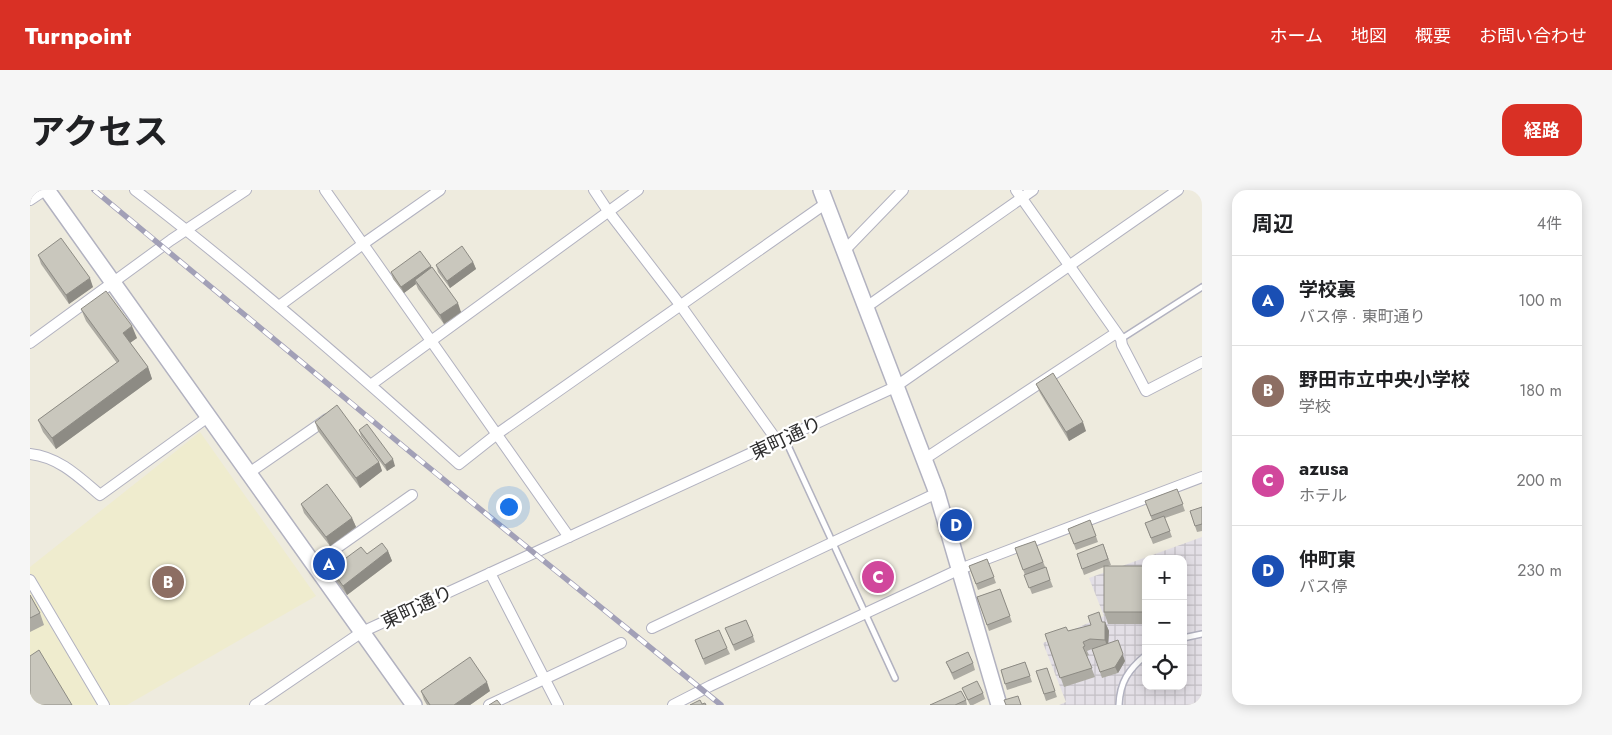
<!DOCTYPE html>
<html lang="ja">
<head>
<meta charset="utf-8">
<style>
	body { margin:0; font-family:Jost,"Noto Sans JP",sans-serif; background:#f6f6f6; color:#202124 }
	.controls { position:absolute; right:15px; bottom:15px; display:grid; overflow:hidden; border-radius:10px; box-shadow:0 2px 12px #0003 }
	.controls button { width:45px; height:45px; display:grid; place-items:center; padding:0; border:0; border-bottom:1px solid #e0e0e0; background:#fff; color:#202124; font:25px sans-serif }
	.you { position:absolute; left:478px; top:316px; width:18px; height:18px; margin:-12px; border:4px solid #fff; border-radius:50%; background:#1a73e8; box-shadow:0 0 0 8px #1a73e833 }
	.badge { display:grid; place-items:center; width:32px; height:32px; border-radius:50%; background:#d93025; color:#fff; font-size:16px; font-weight:700 }
	.pin { position:absolute; translate:-50% -50%; border:2px solid #fff; box-shadow:0 1px 5px #0006 }
	.list { margin:0; padding:0; list-style:none }
	h2 { display:flex; justify-content:space-between; align-items:center; height:65px; margin:0; padding:0 20px; font-size:21px }
	h2 small { font-size:16px; font-weight:400; color:#757577 }
	.list li { display:grid; grid-template-columns:32px 1fr auto; gap:15px; align-items:center; box-sizing:border-box; height:90px; padding:0 20px; border-top:1px solid #e0e0e0 }
	.list b { display:block; font-size:19px; white-space:nowrap }
	.list p { margin:0; font-size:16px; white-space:nowrap; color:#757577 }
	.list em { font-size:16px; font-style:normal; color:#757577 }
	.icon { flex:none; width:28px; height:28px; fill:none; stroke:currentColor; stroke-width:2; stroke-linecap:round; stroke-linejoin:round }
	.map { position:relative; flex:none; width:1172px; height:515px; overflow:hidden; border-radius:15px }
	header { display:flex; align-items:center; gap:30px; box-sizing:border-box; height:70px; padding:0 25px; background:#d93025; color:#fff }
	header strong { font-size:24px }
	nav { display:flex; gap:28px; margin-inline-start:auto; font-size:18px }
	.intro { display:flex; align-items:center; justify-content:space-between; box-sizing:border-box; height:120px; padding:0 30px }
	h1 { margin:0; font-size:35px }
	.button { padding:12px 22px; border-radius:15px; background:#d93025; color:#fff; font-size:18px; font-weight:700 }
	main { display:flex; gap:30px; padding:0 30px }
	aside { flex:1; background:#fff; border-radius:15px; box-shadow:0 2px 12px #0003 }
	.map>svg:first-child { display:block }
	.industrial { fill:url(#industrial-grid); fill-rule:evenodd }
	.education { fill:#efecce }
	.lines { fill:none; stroke-linecap:round; stroke-linejoin:round }
	.lane-casing { stroke:#b2b2c0; stroke-width:8 }
	.street-casing { stroke:#b2b2c0; stroke-width:12 }
	.secondary-casing { stroke:#b2b2c0; stroke-width:18 }
	.lane { stroke:#fff; stroke-width:5 }
	.street { stroke:#fff; stroke-width:10 }
	.secondary { stroke:#fff; stroke-width:15 }
	.rail-casing { stroke:#a2a0b7; stroke-width:5.5 }
	.rail { stroke:#fff; stroke-width:4; stroke-dasharray:11; stroke-linecap:butt }
	.wall { fill:#adaba3 }
	.shaded-wall { fill:#8d8b84 }
	.building { fill:#c9c7bd; stroke:#8d8b84 }
	.labels { text-anchor:middle; dominant-baseline:central; stroke-width:4.5; stroke-linejoin:round; paint-order:stroke }
	.street-label { font-size:19px; fill:#2c2c2c; stroke:#fff }
</style>
</head>
<body>
<header>
<strong>Turnpoint</strong>
<nav><a>ホーム</a><a>地図</a><a>概要</a><a>お問い合わせ</a></nav>
</header>
<div class="intro"><h1>アクセス</h1><a class="button">経路</a></div>
<main>
<div class="map">
<svg width="1172" height="515" viewBox="0 0 1172 515">
	<defs>
		<pattern id="industrial-grid" width="8" height="8" patternUnits="userSpaceOnUse" patternTransform="scale(1.25)"><rect width="8" height="8" fill="#e3dfe6"/><path d="M0 4h8M4 0v8" fill="none" stroke="#c3c0c5"/></pattern>
	</defs>
	<rect width="100%" height="100%" fill="#eeebde"/>
	<path class="industrial" d="M1172 347V515H1029L1036 512 1013 453 1074 426 1059 388ZM1116 369H1153V496H1116Z"/>
	<polygon class="education" points="170,242 286,406 97,515 0,515 0,377"/>
	<g class="lines">
		<g class="lane-casing">
			<g id="lane">
				<polyline points="1091,149 1172,97"/>
				<polyline points="755,249 865,488"/>
				<polyline points="1153,448 1172,444"/>
				<path d="M1089 515C1090 492 1098 480 1116 465"/>
			</g>
		</g>
		<g class="street-casing">
			<g id="street">
				<path d="M105 0C217 86 324 179 429 274L467 244 795 14"/>
				<polyline points="295,0 539,347"/>
				<polyline points="564,0 578,21 651,116 748,252"/>
				<polyline points="986,0 1091,149 1092,155 1116,201 1172,172"/>
				<polyline points="0,10 15,0"/>
				<polyline points="814,61 873,0"/>
				<polyline points="249,116 333,54 410,0"/>
				<polyline points="835,118 1003,0"/>
				<polyline points="0,153 141,50 216,0"/>
				<polyline points="342,194 608,0"/>
				<path d="M0 264C29 267 49 287 70 305L178 227"/>
				<polyline points="893,270 1086,143"/>
				<polyline points="219,283 297,229"/>
				<polyline points="284,374 382,305"/>
				<polyline points="460,383 528,515"/>
				<polyline points="0,390 74,515"/>
				<polyline points="622,438 907,303"/>
				<polyline points="225,515 332,442 865,197 1148,0"/>
				<polyline points="459,515 591,453"/>
				<polyline points="643,515 680,496 930,379 1172,287"/>
			</g>
		</g>
		<g class="secondary-casing">
			<g id="secondary">
				<polyline points="17,0 384,515"/>
				<polyline points="791,0 907,303 969,515"/>
			</g>
		</g>
		<use href="#lane" class="lane"/>
		<use href="#street" class="street"/>
		<use href="#secondary" class="secondary"/>
		<g class="rail-casing">
			<polyline id="rail" points="64,0 391,271 691,515"/>
		</g>
		<use href="#rail" class="rail"/>
	</g>
	<g class="wall">
		<polygon points="8,65 63,97 39,114 11,74"/>
		<polygon points="443,72 446,79 420,98 408,82 406,75"/>
		<polygon points="401,78 431,122 414,134 388,99 386,94 374,103 363,89 361,82"/>
		<polygon points="51,119 107,148 100,153 118,177 122,189 26,259 13,242 8,230 87,173 56,131"/>
		<polygon points="1006,194 1056,241 1039,251 1010,203"/>
		<polygon points="285,232 349,272 352,281 330,298 288,241"/>
		<polygon points="329,240 365,276 357,281 331,246"/>
		<polygon points="1147,299 1155,321 1135,328 1142,347 1123,354 1115,333 1122,330 1115,311"/>
		<polygon points="271,314 322,328 326,337 300,356 274,323"/>
		<polygon points="1172,317 1172,341 1167,342 1160,321"/>
		<polygon points="1060,330 1068,352 1046,360 1038,339"/>
		<polygon points="1005,351 1023,397 1002,404 985,358"/>
		<polygon points="1073,354 1081,375 1078,376 1116,376 1116,434 1078,434 1074,422 1074,377 1054,385 1047,364"/>
		<polygon points="358,361 362,371 317,405 304,388 301,379 337,364"/>
		<polygon points="957,369 966,393 948,400 939,376"/>
		<polygon points="970,399 982,432 959,441 947,407"/>
		<polygon points="0,405 10,423 14,435 0,442"/>
		<polygon points="1073,432 1075,432 1079,441 1078,453 1095,471 1088,483 1072,488 1062,459 1057,461 1059,465 1057,466 1065,487 1034,497 1015,444 1038,441"/>
		<polygon points="695,438 723,446 725,452 705,461"/>
		<polygon points="665,450 697,458 700,464 675,475"/>
		<polygon points="916,472 943,473 945,480 924,490"/>
		<polygon points="995,472 1002,492 977,500 971,480"/>
		<polygon points="1017,478 1027,507 1016,511 1006,481"/>
		<polygon points="932,498 953,503 955,509 943,515 940,515"/>
		<polygon points="391,501 460,501 440,515 397,515 394,510"/>
		<polygon points="936,510 937,515 900,515"/>
	</g>
	<g class="shaded-wall">
		<polygon points="443,72 446,79 420,98 417,91"/>
		<polygon points="401,76 403,82 385,90 386,94 374,103 371,97"/>
		<polygon points="60,88 63,97 39,114 36,105"/>
		<polygon points="428,113 431,122 414,134 410,125"/>
		<polygon points="102,136 107,148 97,155 93,143"/>
		<polygon points="118,177 122,189 26,259 22,248"/>
		<polygon points="1053,232 1056,241 1039,251 1036,242"/>
		<polygon points="363,269 365,276 357,281 355,275"/>
		<polygon points="349,272 352,281 330,298 326,288"/>
		<polygon points="322,328 326,337 300,356 296,347"/>
		<polygon points="358,361 362,371 317,405 313,396"/>
		<polygon points="1075,432 1079,441 1078,459 1075,450"/>
		<polygon points="1088,450 1095,471 1088,483 1085,477"/>
		<polygon points="457,492 460,501 440,515 424,515"/>
	</g>
	<g class="building">
		<polygon points="31,48 60,88 36,105 8,65"/>
		<polygon points="432,56 443,72 417,91 406,75"/>
		<polygon points="390,61 401,76 371,97 361,82"/>
		<polygon points="402,77 428,113 410,125 385,90"/>
		<polygon points="76,101 102,136 93,143 118,177 22,248 8,230 89,171 51,119"/>
		<polygon points="1023,183 1053,232 1036,242 1006,194"/>
		<polygon points="307,215 349,272 326,288 285,232"/>
		<polygon points="337,234 363,269 355,275 329,240"/>
		<polygon points="297,294 322,328 296,347 271,314"/>
		<polygon points="1147,299 1153,314 1121,326 1115,311"/>
		<polygon points="1172,317 1172,334 1165,336 1160,321"/>
		<polygon points="1134,326 1140,341 1121,348 1115,333"/>
		<polygon points="1060,330 1066,346 1044,354 1038,339"/>
		<polygon points="1005,351 1013,372 993,380 985,358"/>
		<polygon points="352,353 358,361 313,396 301,379 331,357 337,364"/>
		<polygon points="1073,354 1078,369 1052,379 1047,364"/>
		<polygon points="957,369 964,387 946,394 939,376"/>
		<rect x="1074" y="376" width="42" height="46"/>
		<polygon points="1016,377 1020,390 999,398 994,385"/>
		<polygon points="970,399 980,426 957,435 947,407"/>
		<polygon points="0,405 10,423 0,428"/>
		<polygon points="1069,422 1072,432 1075,432 1075,450 1060,449 1053,452 1055,456 1053,457 1062,478 1030,488 1015,444 1036,437 1038,441 1061,435 1058,426"/>
		<polygon points="716,430 723,446 703,455 695,438"/>
		<polygon points="689,440 697,458 673,469 665,450"/>
		<polygon points="1088,450 1093,464 1085,477 1070,482 1062,459"/>
		<polygon points="9,460 42,515 0,515 0,466"/>
		<polygon points="938,462 943,473 922,483 916,472"/>
		<polygon points="440,467 457,492 424,515 400,515 391,501"/>
		<polygon points="995,472 1000,486 975,494 971,480"/>
		<polygon points="1017,478 1025,501 1014,504 1006,481"/>
		<polygon points="947,491 953,503 938,510 932,498"/>
		<polygon points="931,501 936,510 925,515 900,515"/>
		<polygon points="988,506 991,515 976,515 974,510"/>
		<polygon points="467,510 471,515 459,515"/>
		<polygon points="670,510 672,514 675,513 676,515 660,515"/>
	</g>
	<g class="labels">
		<g class="street-label">
			<text transform="translate(756 248) rotate(-25)">東町通り</text>
			<text transform="translate(387 417) rotate(-25)">東町通り</text>
		</g>
	</g>
</svg>
<div class="controls">
<button>+</button>
<button>−</button>
<button><svg class="icon" aria-label="locate" viewBox="0 0 24 24"><circle cx="12" cy="12" r="6"/><path d="M12 2v4M12 18v4M2 12h4M18 12h4"/></svg></button>
</div>
<div class="you"></div>
<div class="pin badge" style="left:299px;top:374px;background:#1a4fb4">A</div>
<div class="pin badge" style="left:138px;top:392px;background:#8d6e63">B</div>
<div class="pin badge" style="left:848px;top:387px;background:#d1479c">C</div>
<div class="pin badge" style="left:926px;top:335px;background:#1a4fb4">D</div>
</div>
<aside>
<h2>周辺<small>4件</small></h2>
<ul class="list">
<li><span class="badge" style="background:#1a4fb4">A</span><div><b>学校裏</b><p>バス停 · 東町通り</p></div><em>100 m</em></li>
<li><span class="badge" style="background:#8d6e63">B</span><div><b>野田市立中央小学校</b><p>学校</p></div><em>180 m</em></li>
<li><span class="badge" style="background:#d1479c">C</span><div><b>azusa</b><p>ホテル</p></div><em>200 m</em></li>
<li><span class="badge" style="background:#1a4fb4">D</span><div><b>仲町東</b><p>バス停</p></div><em>230 m</em></li>
</ul>
</aside>
</main>
</body>
</html>
